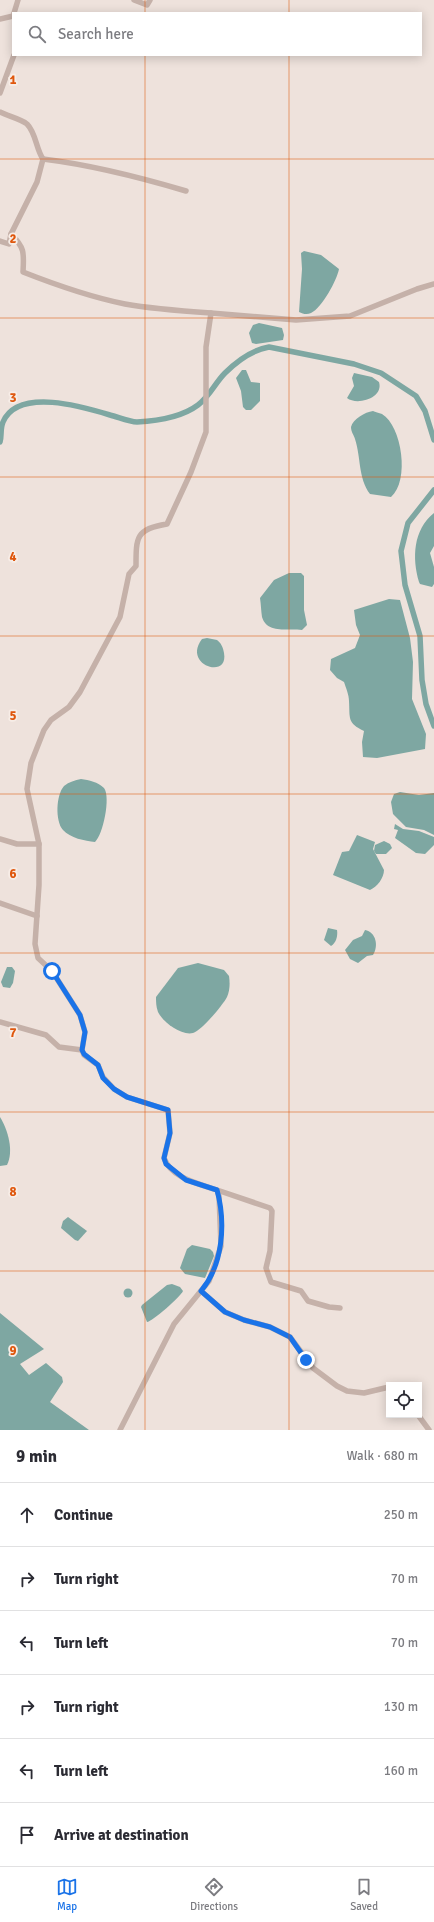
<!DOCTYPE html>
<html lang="en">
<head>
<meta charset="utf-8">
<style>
	body { margin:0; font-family:Signika,sans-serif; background:#f7f7f7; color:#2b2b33 }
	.controls { position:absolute; right:12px; bottom:12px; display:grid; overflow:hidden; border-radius:0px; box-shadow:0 2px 10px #0003 }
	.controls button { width:36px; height:36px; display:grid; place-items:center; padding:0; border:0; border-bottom:1px solid #e1e1e2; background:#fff; color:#2b2b33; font:20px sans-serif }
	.stop { position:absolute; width:12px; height:12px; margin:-9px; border:3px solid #1a73e8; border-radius:50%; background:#fff }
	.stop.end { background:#1a73e8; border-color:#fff; box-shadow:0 1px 4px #0008 }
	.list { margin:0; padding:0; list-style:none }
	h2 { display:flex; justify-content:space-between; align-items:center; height:52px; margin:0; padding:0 16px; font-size:17px }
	h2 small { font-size:13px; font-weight:400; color:#7c7c81 }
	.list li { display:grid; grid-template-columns:26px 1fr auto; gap:12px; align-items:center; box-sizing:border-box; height:64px; padding:0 16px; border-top:1px solid #e1e1e2 }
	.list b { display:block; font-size:15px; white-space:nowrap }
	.list em { font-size:13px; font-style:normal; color:#7c7c81 }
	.icon { flex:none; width:22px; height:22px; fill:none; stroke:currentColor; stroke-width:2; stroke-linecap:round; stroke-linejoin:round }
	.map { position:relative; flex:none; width:434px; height:1430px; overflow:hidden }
	.search { position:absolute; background:#fff; box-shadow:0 2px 10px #0003; left:12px; right:12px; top:12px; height:44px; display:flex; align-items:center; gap:10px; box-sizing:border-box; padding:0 14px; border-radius:0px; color:#7c7c81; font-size:15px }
	.sheet { height:436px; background:#fff }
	nav { display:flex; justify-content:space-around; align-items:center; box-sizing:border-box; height:56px; border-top:1px solid #e1e1e2; background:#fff; font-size:11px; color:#7c7c81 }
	nav a { display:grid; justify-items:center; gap:2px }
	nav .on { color:#1a73e8 }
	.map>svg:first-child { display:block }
	.water { fill:#7ea7a2 }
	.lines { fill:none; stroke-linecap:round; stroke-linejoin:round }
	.canal { stroke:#7ea7a2; stroke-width:5.5 }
	.minor { stroke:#c5b1a9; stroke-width:5.5 }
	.route { stroke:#1a73e8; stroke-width:5 }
	.grid { fill:none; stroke:#df570d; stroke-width:1; stroke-opacity:0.55 }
	.grid-label { font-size:13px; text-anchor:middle; font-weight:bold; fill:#df570d; stroke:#f7ede7; stroke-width:3.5; stroke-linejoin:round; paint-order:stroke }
</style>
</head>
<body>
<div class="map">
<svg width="434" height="1430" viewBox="0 0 434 1430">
	<rect width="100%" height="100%" fill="#eee2dc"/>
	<g class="water">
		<path d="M304 251 321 255 339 269C337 280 322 308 311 313 307 315 303 314 299 312L302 269 301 253Z"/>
		<polygon points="259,323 282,328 284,335 283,340 256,344 252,343 249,333 253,325"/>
		<polygon points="242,370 246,370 251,382 260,383 260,401 251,410 246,410 243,407 241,391 236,378"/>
		<path d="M354 373 372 377 379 382C384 398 357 406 347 398L354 386 352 378Z"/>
		<path d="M373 411C375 412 379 413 382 414 402 426 410 481 391 497L370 494C358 478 361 457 355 439 354 435 351 432 351 427 353 419 365 412 373 411Z"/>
		<path d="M434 513V546L430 553 434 567V584L432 587 420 584 419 582C412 558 413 530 434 513Z"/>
		<path d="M289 573H301L304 576V610L307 625 302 630C288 628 267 634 262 617 261 611 261 604 260 598L274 580Z"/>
		<path d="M389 599 400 600 410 638 413 662 412 699 426 734 425 749 377 758 363 757 362 742 364 731C347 723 350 718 349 701 349 695 346 688 344 682L337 678 330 670 331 659 355 648 360 635 356 625 354 610Z"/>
		<path d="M207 638 217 640C221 643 223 647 224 653 229 680 182 665 202 639Z"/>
		<path d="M81 779C89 780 98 782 104 788 111 797 103 835 95 842 85 841 70 838 63 830 55 821 56 795 64 786 69 782 75 780 81 779Z"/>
		<polygon points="400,792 419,795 434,793 434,835 424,830 406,827 393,814 391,802 394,794"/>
		<polygon points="395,824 403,829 419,831 434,837 434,845 425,854 416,853 395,838 398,830 394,829"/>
		<path d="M357 835 375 842 373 849 384 870C384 878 377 887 370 890L333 875 342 852 349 851Z"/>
		<polygon points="384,841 390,844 392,848 386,854 376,854 374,851 375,845"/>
		<path d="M328 928 337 930C338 936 336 943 331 946L324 940Z"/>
		<path d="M365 930C376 932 379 946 373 955L367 956 358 963 350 959 345 950 353 940 362 936Z"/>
		<path d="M198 963 224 970 229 976C230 983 230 990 227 997 223 1005 201 1031 193 1033 181 1036 163 1022 158 1012 156 1007 156 1001 156 997L178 968Z"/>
		<polygon points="7,967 12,967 15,971 13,983 10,988 3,987 1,982"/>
		<path d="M0 1117C8 1130 14 1151 7 1165L0 1166Z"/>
		<polygon points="68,1217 87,1231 78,1241 75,1240 61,1228 63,1221"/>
		<polygon points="192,1245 210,1249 213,1252 214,1256 205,1278 185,1274 180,1268 187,1249"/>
		<path d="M172 1284 180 1287 183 1291C181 1296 152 1322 147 1322L141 1307 142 1305 167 1285Z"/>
		<circle cx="128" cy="1293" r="4.5"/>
		<polygon points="0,1313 44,1349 20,1364 29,1375 46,1363 62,1377 63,1382 50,1402 89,1430 0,1430"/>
	</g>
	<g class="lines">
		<g class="canal">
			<path d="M0 442C2 435 0 429 3 422 18 387 84 407 110 415 118 417 129 422 137 422 156 421 182 417 198 405 210 396 215 383 225 373 238 360 252 350 269 347L354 364 381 373 416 396 425 411 434 440"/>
			<polyline points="434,490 408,523 401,551 405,585 420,636 422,680 426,704 434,726"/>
		</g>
		<g class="minor">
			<polyline points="134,0 147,5 150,0"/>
			<polyline points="14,13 18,0"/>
			<polyline points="0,19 13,16"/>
			<polyline points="0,93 14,55"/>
			<path d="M0 112C8 116 21 119 27 124 36 133 36 149 43 159L37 182 11 234"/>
			<path d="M43 159C92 165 139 177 186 191"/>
			<path d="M0 241 9 244 11 234C25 248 24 253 23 272 56 285 90 297 125 304 153 309 182 311 211 313"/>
			<polyline points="0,839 17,844 39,844"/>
			<polyline points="0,903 37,916"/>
			<polyline points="0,1022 46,1035 59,1047 82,1050"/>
			<polyline points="217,1190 270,1208 272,1211 270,1251 266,1268 271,1282 301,1291 308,1301 329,1307 340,1308"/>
			<polyline points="201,1291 225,1312 244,1320 270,1327 290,1337 313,1368 337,1386 347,1391 364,1393 389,1387"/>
			<polyline points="418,1415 429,1430"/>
			<path d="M120 1430 174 1324 209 1281 221 1246 219 1196 217 1190C199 1184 171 1178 164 1158L170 1133 168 1110 127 1097 114 1089 103 1077 98 1065 84 1055 82 1050 85 1032 80 1015 52 971 38 958 35 944 39 885V844L27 789 31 763 44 730 51 720 69 707 80 692 120 617 129 574 136 566C136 537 136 529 167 524L191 472 206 432V347L211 313 296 320 350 316 417 289 434 284"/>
		</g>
	</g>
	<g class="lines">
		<path class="route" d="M52 971 80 1015 85 1032 82 1050 84 1054 98 1065 103 1078 114 1089 127 1097 168 1110 170 1133 164 1158 166 1164 186 1180 217 1190C226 1223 223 1265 201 1291L225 1312 244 1320 270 1327 290 1337 306 1360"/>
	</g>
	<path class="grid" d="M145 0V13M289 0V13M145 55V1430M289 55V1430M0 159H434M0 318H434M0 477H434M0 636H434M0 794H434M0 953H434M0 1112H434M0 1271H434"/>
	<g class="grid-label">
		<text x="13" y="84">1</text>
		<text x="13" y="243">2</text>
		<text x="13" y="402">3</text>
		<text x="13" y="561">4</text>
		<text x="13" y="720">5</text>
		<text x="13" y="878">6</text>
		<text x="13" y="1037">7</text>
		<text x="13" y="1196">8</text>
		<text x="13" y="1355">9</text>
	</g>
</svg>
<div class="controls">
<button><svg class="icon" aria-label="locate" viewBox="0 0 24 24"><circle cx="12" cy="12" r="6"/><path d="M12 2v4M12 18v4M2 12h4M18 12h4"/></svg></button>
</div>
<div class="stop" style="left:52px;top:971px"></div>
<div class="stop end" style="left:306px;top:1360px"></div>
<div class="search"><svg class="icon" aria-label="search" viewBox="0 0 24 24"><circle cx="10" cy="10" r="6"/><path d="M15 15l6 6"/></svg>Search here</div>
</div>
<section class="sheet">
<h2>9 min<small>Walk · 680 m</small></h2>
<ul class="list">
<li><svg class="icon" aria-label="ahead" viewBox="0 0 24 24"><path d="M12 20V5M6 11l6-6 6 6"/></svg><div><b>Continue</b></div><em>250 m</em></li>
<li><svg class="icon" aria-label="right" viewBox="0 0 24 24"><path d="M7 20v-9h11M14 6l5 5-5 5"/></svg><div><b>Turn right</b></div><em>70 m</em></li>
<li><svg class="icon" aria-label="left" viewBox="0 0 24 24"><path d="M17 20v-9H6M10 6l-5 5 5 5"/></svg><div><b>Turn left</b></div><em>70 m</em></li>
<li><svg class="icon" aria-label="right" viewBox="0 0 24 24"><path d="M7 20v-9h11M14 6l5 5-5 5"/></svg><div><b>Turn right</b></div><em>130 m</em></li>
<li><svg class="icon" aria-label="left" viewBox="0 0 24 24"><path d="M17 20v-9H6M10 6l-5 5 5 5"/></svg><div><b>Turn left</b></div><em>160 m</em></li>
<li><svg class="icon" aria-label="arrive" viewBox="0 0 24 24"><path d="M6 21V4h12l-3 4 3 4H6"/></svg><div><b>Arrive at destination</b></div></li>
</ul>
</section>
<nav>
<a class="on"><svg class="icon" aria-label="map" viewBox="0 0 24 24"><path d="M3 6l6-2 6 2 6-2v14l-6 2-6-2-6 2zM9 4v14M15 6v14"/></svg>Map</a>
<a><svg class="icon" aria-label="directions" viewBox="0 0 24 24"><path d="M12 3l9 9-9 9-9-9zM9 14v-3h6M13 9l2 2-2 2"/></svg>Directions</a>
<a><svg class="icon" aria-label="saved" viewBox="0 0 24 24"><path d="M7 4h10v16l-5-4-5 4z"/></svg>Saved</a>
</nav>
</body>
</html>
